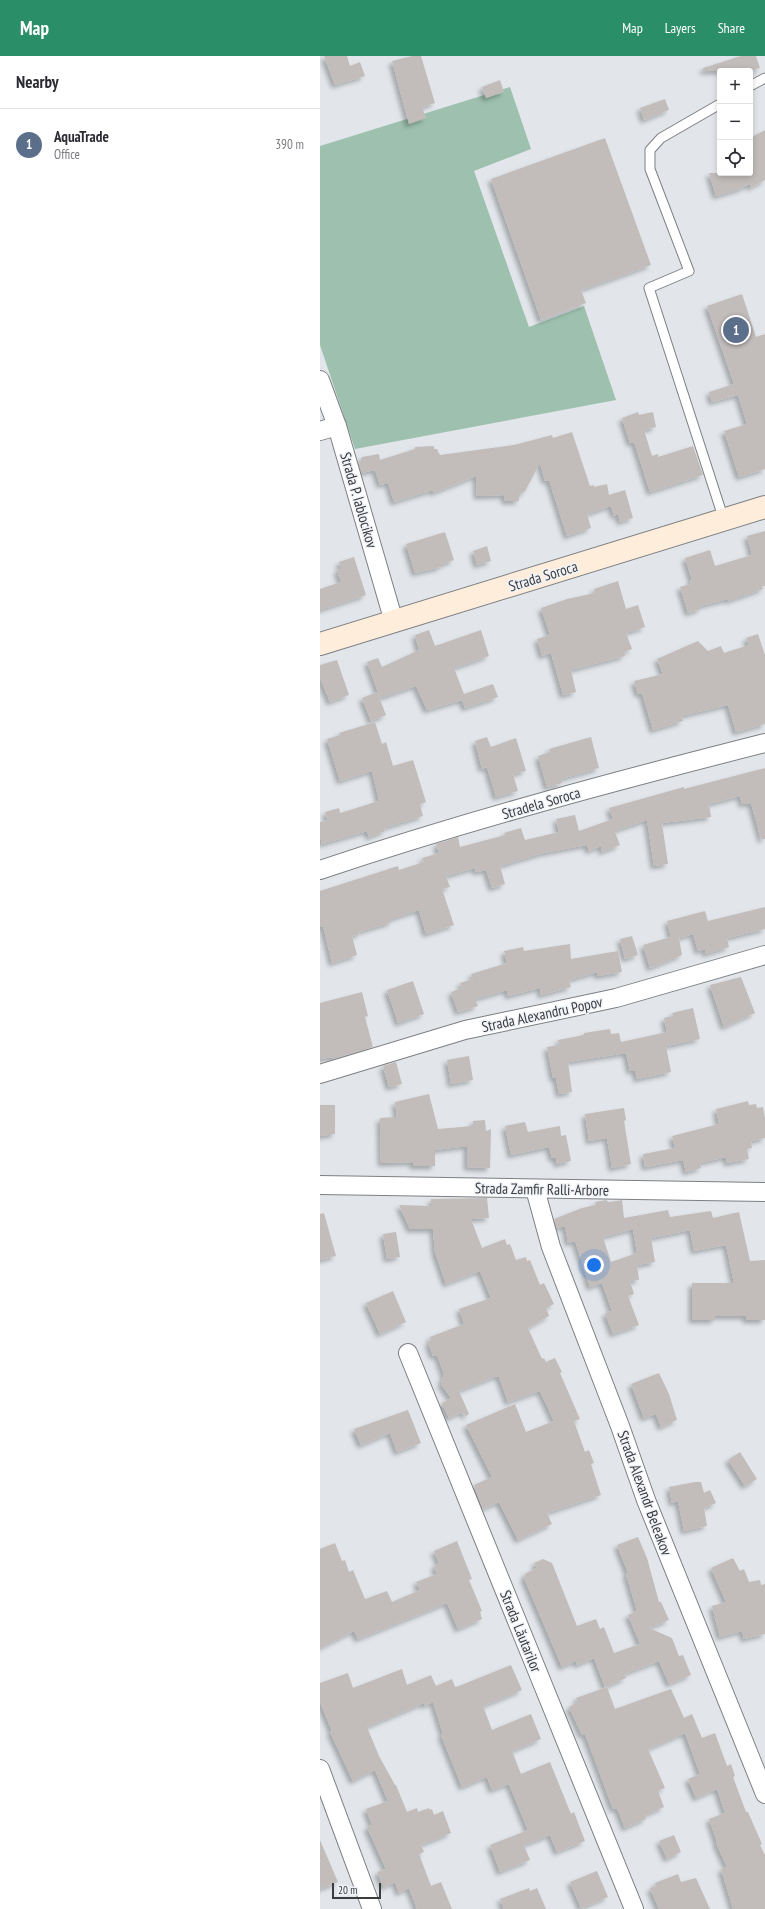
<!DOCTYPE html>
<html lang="en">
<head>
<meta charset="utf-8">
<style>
	body { margin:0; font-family:"PT Sans Narrow",sans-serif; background:#f7f7f7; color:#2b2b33 }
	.controls { position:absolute; right:12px; top:12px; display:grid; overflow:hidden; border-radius:4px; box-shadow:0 2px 6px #0003 }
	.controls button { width:36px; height:36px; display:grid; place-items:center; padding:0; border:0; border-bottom:1px solid #e1e1e2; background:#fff; color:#2b2b33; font:20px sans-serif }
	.scale { position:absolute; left:12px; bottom:10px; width:49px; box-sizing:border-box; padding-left:4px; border:2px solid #3b3c3e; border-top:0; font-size:11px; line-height:14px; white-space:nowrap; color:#3b3c3e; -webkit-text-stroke:3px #f0f3f8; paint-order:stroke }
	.you { position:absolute; left:274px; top:1209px; width:14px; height:14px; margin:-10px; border:3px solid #fff; border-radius:50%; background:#1a73e8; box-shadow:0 0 0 6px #1a73e833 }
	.badge { display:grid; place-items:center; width:26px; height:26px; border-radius:50%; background:#2a8e69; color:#fff; font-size:13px; font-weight:700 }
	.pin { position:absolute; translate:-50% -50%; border:2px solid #fff; box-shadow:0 1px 4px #0006 }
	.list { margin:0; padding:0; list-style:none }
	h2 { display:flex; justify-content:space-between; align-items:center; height:52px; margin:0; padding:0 16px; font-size:17px }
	h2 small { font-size:13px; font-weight:400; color:#7c7c81 }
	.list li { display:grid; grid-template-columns:26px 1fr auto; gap:12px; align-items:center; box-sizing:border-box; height:72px; padding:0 16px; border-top:1px solid #e1e1e2 }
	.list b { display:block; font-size:15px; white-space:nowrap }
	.list p { margin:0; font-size:13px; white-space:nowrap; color:#7c7c81 }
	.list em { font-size:13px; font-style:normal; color:#7c7c81 }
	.icon { flex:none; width:22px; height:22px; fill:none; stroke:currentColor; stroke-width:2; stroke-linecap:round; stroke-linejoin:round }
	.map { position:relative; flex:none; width:445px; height:1853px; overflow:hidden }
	header { display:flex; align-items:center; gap:24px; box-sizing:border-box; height:56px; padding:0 20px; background:#2a8e69; color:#fff }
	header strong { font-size:19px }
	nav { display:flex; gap:22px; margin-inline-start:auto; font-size:14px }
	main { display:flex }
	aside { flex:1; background:#fff }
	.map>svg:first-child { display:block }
	.green { fill:#9dc1ae }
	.building { fill:#c2bcbb; fill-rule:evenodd; filter:url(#shadow) }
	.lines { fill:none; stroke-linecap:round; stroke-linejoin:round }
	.lane-casing { stroke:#7c7f83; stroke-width:11 }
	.street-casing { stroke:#7c7f83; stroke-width:20 }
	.secondary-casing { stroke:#7c7f83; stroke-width:24 }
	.lane { stroke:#fff; stroke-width:9 }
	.street { stroke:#fff; stroke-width:18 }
	.secondary { stroke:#feedda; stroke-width:22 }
	.labels { text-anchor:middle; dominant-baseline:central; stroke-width:3; stroke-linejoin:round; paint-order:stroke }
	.street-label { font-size:15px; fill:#3b3c3e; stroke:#f0f3f8 }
</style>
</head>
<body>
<header>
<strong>Map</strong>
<nav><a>Map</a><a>Layers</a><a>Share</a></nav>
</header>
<main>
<aside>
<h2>Nearby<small></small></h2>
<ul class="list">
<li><span class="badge" style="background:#5c6f8a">1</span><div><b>AquaTrade</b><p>Office</p></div><em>390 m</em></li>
</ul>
</aside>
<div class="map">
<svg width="445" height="1853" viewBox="0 0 445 1853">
	<defs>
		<filter id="shadow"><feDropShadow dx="-3.5" dy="3.5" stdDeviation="2" flood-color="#0004"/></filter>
	</defs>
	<rect width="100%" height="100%" fill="#e2e6ea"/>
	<polygon class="green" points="190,31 211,93 154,115 209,271 264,250 296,344 35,393 0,289 0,90"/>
	<g class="building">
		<polygon points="4,0 27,0 30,10 40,6 45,20 15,29"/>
		<polygon points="92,0 101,0 115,47 102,51 106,62 89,68 72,5"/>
		<polygon points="421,0 436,0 440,12 431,15 383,15 383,12"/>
		<polygon points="180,24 184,36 166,42 162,31"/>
		<polygon points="345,43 349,54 324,64 320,52"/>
		<polygon points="445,74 445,124 430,132 430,128 420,133 396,140 389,117 430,117 430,82"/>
		<polygon points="285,82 331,209 261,234 266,247 221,264 171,123"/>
		<polygon points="422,238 436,281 445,278 445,413 419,421 404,375 427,368 418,339 392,346 389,336 414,328 387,250"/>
		<polygon points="318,356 319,359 333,356 336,371 324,374 332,400 338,398 338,401 373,390 383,419 330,436 314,386 310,387 302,362"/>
		<polygon points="252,376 270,430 274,429 274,431 287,428 289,439 305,434 313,462 300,466 298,458 294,460 291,450 267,458 271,472 247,480 229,424 225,425 220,407 205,435 199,439 199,445 185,445 184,439 157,440 156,420 113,437 113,434 74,446 68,427 60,429 55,414 41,417 39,409 42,401 59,398 60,404 95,393 95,391 114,390 114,393 117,393 120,399 194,389 232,379 233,382"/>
		<polygon points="445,475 445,530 442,530 443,533 408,545 408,543 380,550 381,553 368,557 360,531 371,528 370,525 372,524 365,502 390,494 395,510 432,499 427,480"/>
		<polygon points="125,476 134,504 121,509 121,511 95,517 86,488"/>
		<polygon points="167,490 171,505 157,509 153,495"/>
		<polygon points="34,501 46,539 0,554 0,533 21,526 17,514 21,513 19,506"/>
		<polygon points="298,525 306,553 318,549 325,571 306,577 312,593 304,596 305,600 251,614 256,636 243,639 231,597 222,600 217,583 230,579 221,552 247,543 275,537 274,533"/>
		<polygon points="109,574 115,590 161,574 169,600 134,612 144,638 173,628 178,641 145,652 142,644 107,654 96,630 60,642 47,606 58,602 62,611 99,594 95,579"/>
		<polygon points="438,578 445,599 445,668 416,676 408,649 361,660 363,665 333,674 322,637 318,638 314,625 343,618 337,603 378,585 388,595 401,590 404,597 429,589 426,582"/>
		<polygon points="17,604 29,639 10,646 0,622 0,609"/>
		<polygon points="57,636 66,659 51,665 42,642"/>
		<polygon points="55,666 62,688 66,686 73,710 93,704 106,746 100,748 103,760 67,771 64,773 65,775 49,781 47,775 2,788 0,779 0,766 8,764 5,756 19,752 20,757 59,745 52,715 20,725 7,683 20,679 19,677"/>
		<polygon points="167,681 171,691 196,682 206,715 193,718 198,735 176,741 167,711 162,713 155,685"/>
		<polygon points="271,681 279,712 241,723 242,727 227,731 218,700 230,696 229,693"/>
		<polygon points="445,712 445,783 441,783 431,747 422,748 420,740 389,748 391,761 342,767 348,808 334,810 327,764 297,774 295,776 300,789 282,796 281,790 269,795 267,789 223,797 180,810 185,828 172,832 166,814 156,816 155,812 126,820 130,831 122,833 134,869 106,878 99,854 71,863 72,866 39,876 40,878 32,880 37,899 12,907 3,870 0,871 0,835 78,810 79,814 104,806 102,802 119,797 116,788 138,781 140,791 185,779 184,777 201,772 205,784 239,776 236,763 255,759 259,775 293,763 295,768 289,752 364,731 364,733"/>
		<polygon points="445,851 445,873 407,882 409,891 386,898 385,893 378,895 373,878 359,882 362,899 330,912 323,889 351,881 347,865 385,855 388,865"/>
		<polygon points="312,880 318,899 305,903 300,883"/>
		<polygon points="250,888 251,903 298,895 302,916 278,920 277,916 249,924 251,931 221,939 220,932 188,940 187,934 155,943 158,950 138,956 131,936 142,932 140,927 153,923 151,918 187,907 184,895 203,891 204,895"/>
		<polygon points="421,921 435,957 404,971 390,929"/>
		<polygon points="93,925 104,958 78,967 67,934"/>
		<polygon points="42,936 48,960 45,961 53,991 13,1003 12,1001 0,1003 0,947"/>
		<polygon points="373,952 380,983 346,990 351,1016 317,1023 315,1014 310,1015 306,997 248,1006 252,1036 239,1038 236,1022 233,1022 227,991 239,989 238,984 264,979 264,977 290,973 291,978 299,977 301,986 347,976 344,962 353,960 352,957"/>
		<polygon points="149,1000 153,1024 131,1028 127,1004"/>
		<polygon points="76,1006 82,1028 69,1031 63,1010"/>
		<polygon points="109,1038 118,1073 153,1070 153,1065 165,1064 166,1075 171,1073 170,1112 147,1111 147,1090 115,1094 115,1110 93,1110 93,1106 61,1107 60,1062 77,1061 75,1046"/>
		<polygon points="428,1045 429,1049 436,1048 437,1052 443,1051 445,1062 445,1082 431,1085 432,1092 427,1093 429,1103 407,1107 406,1101 380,1107 381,1112 366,1116 363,1104 325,1111 323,1098 355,1092 352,1080 399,1068 396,1053"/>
		<polygon points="0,1049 15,1049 15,1078 0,1080"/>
		<polygon points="304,1052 306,1064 304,1065 311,1108 292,1112 287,1082 269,1085 265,1058"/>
		<polygon points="205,1066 208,1076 240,1070 241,1080 246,1079 251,1105 237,1108 236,1102 232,1102 229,1091 191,1099 185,1070"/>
		<polygon points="167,1142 169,1162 151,1163 162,1192 185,1183 187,1189 190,1188 196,1204 206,1201 207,1205 210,1204 220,1229 224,1227 234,1248 226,1252 229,1260 208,1272 222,1303 224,1302 226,1306 235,1302 242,1316 240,1317 260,1363 254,1365 265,1396 269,1394 274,1407 271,1408 281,1439 227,1457 232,1468 198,1484 179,1446 163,1453 154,1429 172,1421 146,1369 195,1348 206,1376 234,1365 220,1335 188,1346 179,1321 177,1320 139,1335 149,1358 146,1360 142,1356 129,1362 122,1347 131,1342 121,1328 124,1318 117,1299 113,1300 108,1286 111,1285 110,1281 144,1268 139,1253 171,1242 160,1215 126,1228 115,1196 113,1173 90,1173 79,1149 111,1150 111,1143"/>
		<path d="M286 1144 289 1146 302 1144 304 1162 348 1154 350 1161 391 1155 393 1162 419 1156 430 1205 445 1204V1264H426V1260H395V1264H372V1227H414L406 1189 374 1195 370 1174 331 1182 335 1206 317 1209 319 1224 310 1225 314 1238 308 1240 319 1269 293 1278 285 1257 292 1255 282 1227 270 1231 255 1185 248 1187 245 1170 237 1172 234 1163 262 1152 276 1149 275 1146ZM313 1173 317 1197 291 1206 283 1181Z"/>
		<polygon points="4,1157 16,1200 0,1204 0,1158"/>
		<polygon points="76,1176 80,1201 67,1203 63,1178"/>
		<polygon points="73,1235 86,1266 60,1278 46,1247"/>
		<polygon points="339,1317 349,1338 357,1364 341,1371 336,1358 324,1362 311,1328"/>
		<polygon points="88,1354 101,1387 77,1396 70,1377 41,1389 34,1373"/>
		<polygon points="420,1396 437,1423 425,1430 408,1404"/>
		<polygon points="375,1426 381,1426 384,1437 390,1434 396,1447 384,1452 387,1470 364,1475 358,1445 352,1447 349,1431"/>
		<polygon points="318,1481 327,1502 339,1546 341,1546 349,1564 329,1572 352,1582 359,1600 363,1599 371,1619 349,1628 339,1605 304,1618 306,1622 285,1631 274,1602 257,1609 256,1605 242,1611 204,1522 206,1517 217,1512 214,1507 223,1503 232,1507 257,1570 276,1563 280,1573 284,1571 294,1597 320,1588 308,1559 317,1555 306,1518 308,1517 297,1489"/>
		<polygon points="137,1485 152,1523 149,1524 162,1555 160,1556 162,1563 138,1573 127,1547 38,1583 34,1575 0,1592 0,1493 15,1487 22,1505 25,1504 29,1516 33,1514 45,1543 67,1535 72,1546 100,1534 96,1526 117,1518 114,1510 119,1507 114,1495"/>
		<polygon points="413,1502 420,1515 424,1513 429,1526 440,1524 441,1529 445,1528 445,1578 424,1583 422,1575 400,1581 392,1550 406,1546 391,1512"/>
		<polygon points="191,1609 202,1634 163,1650 172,1674 211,1658 221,1683 192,1695 201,1718 230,1706 251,1758 254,1756 265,1785 237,1796 230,1779 204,1789 210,1804 180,1816 170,1789 208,1774 189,1728 172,1734 167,1721 142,1731 121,1679 123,1678 113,1646 104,1650 104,1647 47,1671 59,1700 75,1729 76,1729 87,1756 97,1752 98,1756 109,1752 110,1754 112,1753 114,1759 123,1755 131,1777 101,1789 104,1796 99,1798 111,1830 121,1826 132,1853 97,1853 89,1832 79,1837 75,1826 64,1831 57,1816 66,1813 47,1771 52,1769 46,1753 68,1745 55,1714 33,1725 10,1676 12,1675 0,1646 0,1627 28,1617 33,1632 82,1613 87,1629 111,1619 116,1630 132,1623 135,1631 139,1630"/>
		<polygon points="287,1631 295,1653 351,1633 364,1662 372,1658 382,1682 395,1677 407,1710 411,1708 415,1720 413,1721 426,1756 428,1756 442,1788 440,1789 445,1799 445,1853 413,1853 401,1813 407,1811 396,1787 397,1786 389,1763 405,1757 397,1733 376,1742 368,1723 380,1718 365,1677 328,1693 345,1732 338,1735 344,1751 325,1759 326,1763 305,1772 297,1752 293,1753 265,1678 262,1679 249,1651 258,1646 256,1642"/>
		<polygon points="354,1779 361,1796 347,1803 339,1785"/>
		<polygon points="0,1784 18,1826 0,1833"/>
		<polygon points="277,1815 288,1841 261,1852 250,1826"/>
		<polygon points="358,1818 361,1826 376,1822 390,1853 339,1853 330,1832 336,1830 335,1827"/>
		<polygon points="209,1832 210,1835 217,1832 226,1853 184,1853 180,1843"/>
	</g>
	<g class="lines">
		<g class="lane-casing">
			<g id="lane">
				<polyline points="430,30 445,22"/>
				<polyline points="400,48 341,82 330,94 330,113 369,215 329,232 404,464"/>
			</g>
		</g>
		<g class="street-casing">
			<g id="street">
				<polyline points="0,324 17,370 74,566"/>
				<polyline points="0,375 17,370"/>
				<path d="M0 814C146 765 295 725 445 687"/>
				<polyline points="0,1018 145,974 296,942 445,899"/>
				<polyline points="0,1129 445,1136"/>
				<polyline points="215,1133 231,1191 300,1370 326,1444 445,1738"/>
				<polyline points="88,1297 314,1853"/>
				<polyline points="0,1713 52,1853"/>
			</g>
		</g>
		<g class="secondary-casing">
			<polyline id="secondary" points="0,588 445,451"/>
		</g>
		<use href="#lane" class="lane"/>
		<use href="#street" class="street"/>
		<use href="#secondary" class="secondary"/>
	</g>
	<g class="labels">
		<g class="street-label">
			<text transform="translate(39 444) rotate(74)">Strada P. Iablocikov</text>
			<text transform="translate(223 520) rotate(-17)">Strada Soroca</text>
			<text transform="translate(221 747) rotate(-16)">Stradela Sorocа</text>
			<text transform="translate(222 958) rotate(-12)">Strada Alexandru Popov</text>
			<text transform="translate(222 1133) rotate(1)">Strada Zamfir Ralli-Arbore</text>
			<text transform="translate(325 1437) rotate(70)">Strada Alexandr Beleakov</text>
			<text transform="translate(201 1575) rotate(68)">Strada Lăutarilor</text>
		</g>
	</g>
</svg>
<div class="controls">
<button>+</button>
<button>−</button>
<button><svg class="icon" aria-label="locate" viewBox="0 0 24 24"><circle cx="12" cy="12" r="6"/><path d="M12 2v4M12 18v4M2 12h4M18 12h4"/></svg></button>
</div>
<div class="scale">20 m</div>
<div class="you"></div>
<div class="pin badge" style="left:416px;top:274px;background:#5c6f8a">1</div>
</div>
</main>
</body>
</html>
